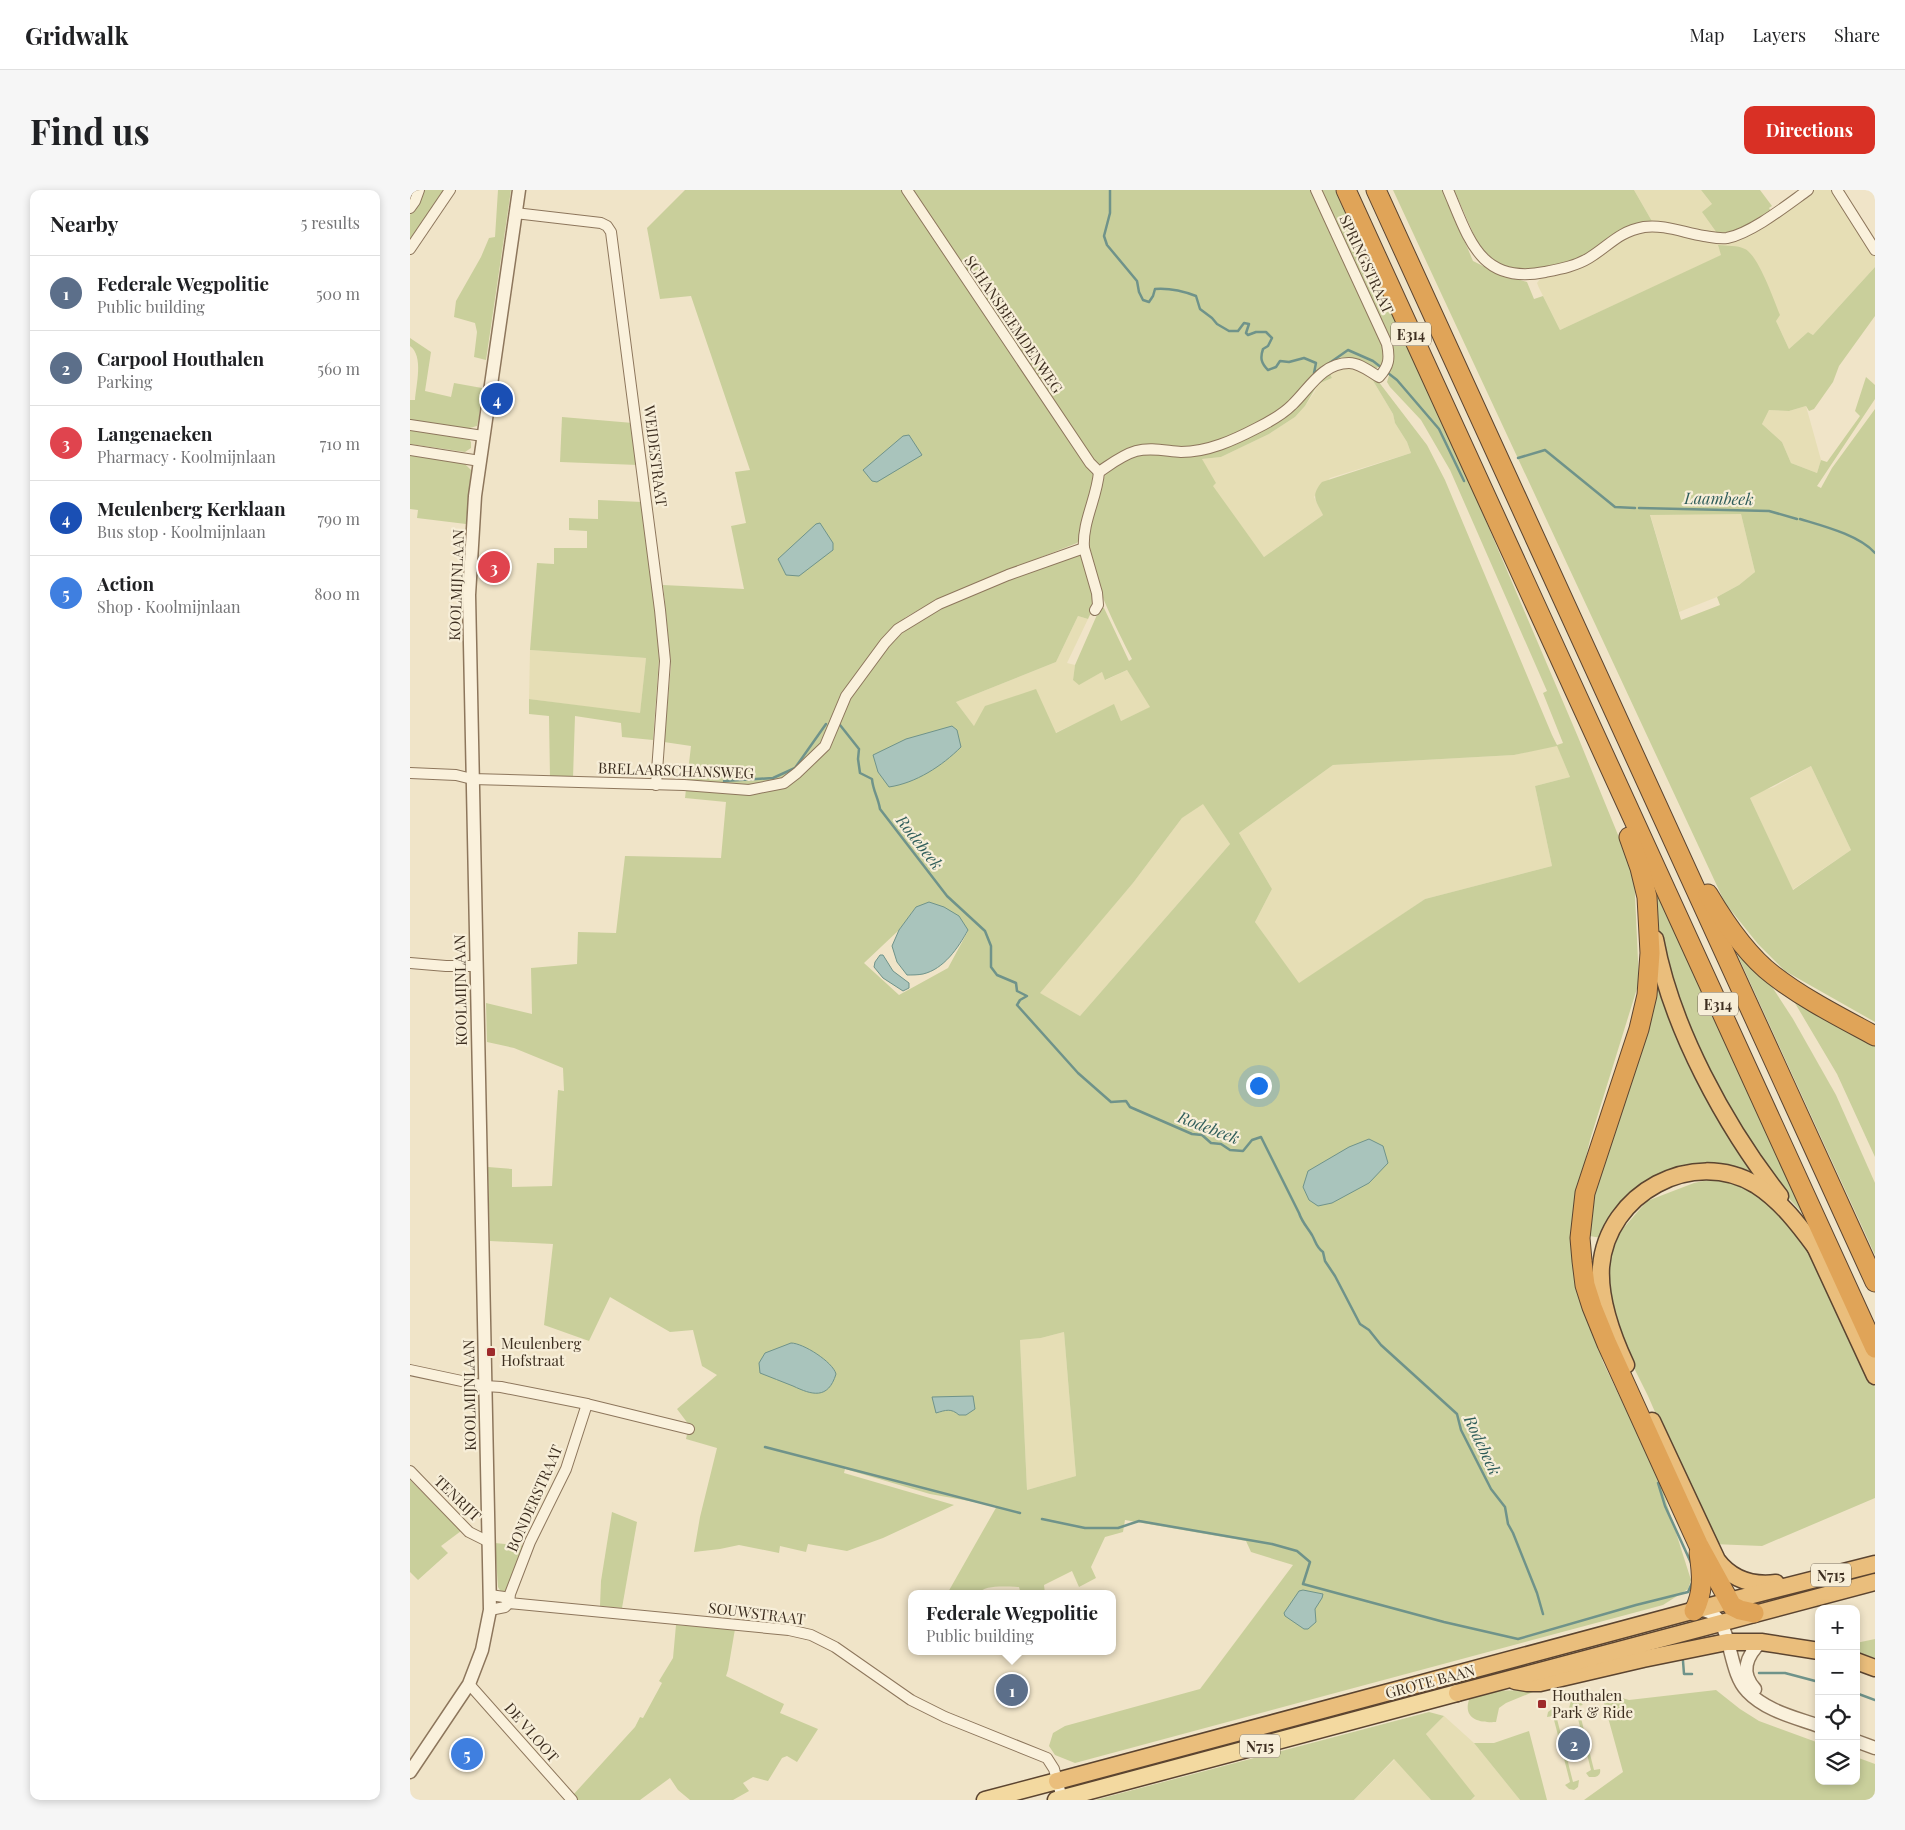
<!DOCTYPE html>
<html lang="en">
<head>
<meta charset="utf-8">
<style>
	body { margin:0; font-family:"Playfair Display",serif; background:#f6f6f6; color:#202124 }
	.controls { position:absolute; right:15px; bottom:15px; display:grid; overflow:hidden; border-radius:10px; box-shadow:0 2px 8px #0003 }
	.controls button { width:45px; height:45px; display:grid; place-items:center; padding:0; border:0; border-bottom:1px solid #e0e0e0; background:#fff; color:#202124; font:25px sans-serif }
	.you { position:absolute; left:848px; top:895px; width:18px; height:18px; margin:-12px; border:4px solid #fff; border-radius:50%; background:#1a73e8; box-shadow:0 0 0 8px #1a73e833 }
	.badge { display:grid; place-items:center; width:32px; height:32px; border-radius:50%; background:#d93025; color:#fff; font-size:16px; font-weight:700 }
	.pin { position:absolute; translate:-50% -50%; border:2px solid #fff; box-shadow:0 1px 5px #0006 }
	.popup { position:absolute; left:498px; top:1400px; width:208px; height:65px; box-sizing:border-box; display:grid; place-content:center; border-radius:10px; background:#fff; filter:drop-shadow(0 1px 4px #0005); font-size:16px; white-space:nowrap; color:#757577 }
	.popup b { font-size:19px; color:#202124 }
	.popup::after { content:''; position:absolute; left:50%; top:100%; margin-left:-10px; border:10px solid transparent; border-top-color:#fff }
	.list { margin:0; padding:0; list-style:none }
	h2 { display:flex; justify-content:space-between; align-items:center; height:65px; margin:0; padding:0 20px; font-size:21px }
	h2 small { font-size:16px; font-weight:400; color:#757577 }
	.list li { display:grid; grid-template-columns:32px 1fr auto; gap:15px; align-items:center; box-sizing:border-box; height:75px; padding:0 20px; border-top:1px solid #e0e0e0 }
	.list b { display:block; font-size:19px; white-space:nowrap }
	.list p { margin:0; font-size:16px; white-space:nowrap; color:#757577 }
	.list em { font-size:16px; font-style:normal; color:#757577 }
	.icon { flex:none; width:28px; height:28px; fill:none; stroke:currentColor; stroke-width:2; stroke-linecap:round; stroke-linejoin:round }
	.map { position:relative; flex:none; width:1465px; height:1610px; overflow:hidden; border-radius:10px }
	header { display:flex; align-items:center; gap:30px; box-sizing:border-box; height:70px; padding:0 25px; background:#fff; border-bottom:1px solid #e0e0e0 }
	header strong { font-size:24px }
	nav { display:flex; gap:28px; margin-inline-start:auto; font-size:18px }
	.intro { display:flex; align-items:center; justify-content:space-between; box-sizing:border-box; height:120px; padding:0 30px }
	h1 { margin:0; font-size:35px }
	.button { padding:12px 22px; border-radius:10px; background:#d93025; color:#fff; font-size:18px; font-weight:700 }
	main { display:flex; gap:30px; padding:0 30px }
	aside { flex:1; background:#fff; border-radius:10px; box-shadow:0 2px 8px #0003 }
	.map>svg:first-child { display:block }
	.farmland { fill:#e6deb5 }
	.green { fill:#c9cf9b; fill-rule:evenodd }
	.water { fill:#a9c4bc; stroke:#6f938a }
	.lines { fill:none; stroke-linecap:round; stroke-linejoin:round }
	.stream { stroke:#6f938a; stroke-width:2.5 }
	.minor-casing { stroke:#8d765c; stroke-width:12 }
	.tertiary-casing { stroke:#8d765c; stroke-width:15 }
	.primary-casing { stroke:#5b4430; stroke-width:19 }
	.trunk-casing { stroke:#5b4430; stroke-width:19 }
	.motorway-casing { stroke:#5b4430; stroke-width:21 }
	.minor { stroke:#faf1dc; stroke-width:10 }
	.tertiary { stroke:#faf1dc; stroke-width:12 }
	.primary { stroke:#f3d9a0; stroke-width:16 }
	.trunk { stroke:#eabe7c; stroke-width:16 }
	.motorway { stroke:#e0a458; stroke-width:19 }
	.poi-dot { fill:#9e2a2b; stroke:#f7eed8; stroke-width:2 }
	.labels { text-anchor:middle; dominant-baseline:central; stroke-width:4.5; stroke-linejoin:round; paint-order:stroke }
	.shield { fill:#f7eed8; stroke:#756857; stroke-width:1 }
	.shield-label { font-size:14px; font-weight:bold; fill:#3d2e20 }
	.street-label { font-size:15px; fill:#3d2e20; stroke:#f7eed8 }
	.poi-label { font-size:15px; fill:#3d2e20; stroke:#f7eed8; text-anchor:start }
	.water-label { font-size:16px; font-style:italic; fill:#2f5d5a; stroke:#f7eed8 }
</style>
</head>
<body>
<header>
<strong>Gridwalk</strong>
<nav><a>Map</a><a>Layers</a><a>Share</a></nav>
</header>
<div class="intro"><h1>Find us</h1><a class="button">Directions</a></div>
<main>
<aside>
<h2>Nearby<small>5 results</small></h2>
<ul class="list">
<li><span class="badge" style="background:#5c6f8a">1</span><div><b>Federale Wegpolitie</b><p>Public building</p></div><em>500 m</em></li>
<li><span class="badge" style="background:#5c6f8a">2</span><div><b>Carpool Houthalen</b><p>Parking</p></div><em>560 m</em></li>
<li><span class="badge" style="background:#e0444e">3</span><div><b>Langenaeken</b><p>Pharmacy · Koolmijnlaan</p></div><em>710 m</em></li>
<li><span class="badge" style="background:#1a4fb4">4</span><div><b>Meulenberg Kerklaan</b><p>Bus stop · Koolmijnlaan</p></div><em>790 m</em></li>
<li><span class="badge" style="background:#3f7fe0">5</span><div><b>Action</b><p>Shop · Koolmijnlaan</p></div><em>800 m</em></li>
</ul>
</aside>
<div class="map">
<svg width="1465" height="1610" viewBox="0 0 1465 1610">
	<rect width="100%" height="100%" fill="#f0e4c8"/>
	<g class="farmland">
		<polygon points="1224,0 1291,0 1302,14 1307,43 1265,34 1243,33"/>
		<polygon points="1404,0 1424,0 1465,65 1465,77 1403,145 1398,142 1379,159 1366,131 1308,56 1312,65 1150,140 1129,98 1127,93 1133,85 1218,44 1247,39 1306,51 1355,34"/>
		<polygon points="939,177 965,187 962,189 983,224 985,233 997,252 1001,263 920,288 904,307 913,325 854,367 802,296 792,269 811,267 859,244 885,227 895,216 904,203 908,194 922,188 920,184"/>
		<polygon points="1396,216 1411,270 1407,283 1381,273 1372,252 1352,234 1359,220 1379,221"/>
		<polygon points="1240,324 1331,324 1345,382 1329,395 1307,407 1269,422"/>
		<polygon points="668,426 678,429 657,473 665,475 663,490 672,493 692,482 696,490 717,480 741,517 711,531 704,515 645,543 564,536 546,512 646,472"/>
		<polygon points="120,460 236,468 230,524 119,509"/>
		<polygon points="1147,555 1160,587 1125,596 1142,676 1015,709 889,794 845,732 862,699 829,643 923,575 1104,565"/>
		<polygon points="1401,576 1441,660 1382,700 1340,608 1354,600 1364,597"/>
		<polygon points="793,613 820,654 670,826 629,803 723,693 772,628"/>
		<polygon points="654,1142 666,1286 617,1300 610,1150 631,1148"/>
		<polygon points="1034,1526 1064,1553 1110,1610 1061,1610 1065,1607 1016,1544"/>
		<polygon points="985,1569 1021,1610 944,1610"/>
	</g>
	<g class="green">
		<polygon points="12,0 36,0 0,53 0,25 7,14"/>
		<polygon points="88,0 101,0 76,170 64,167 67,142 65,133 44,127 46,111 71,67 79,48 85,47"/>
		<path d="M275 0H903L975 160 974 174 965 179 956 176 917 178 922 188 908 194 895 216 885 227 859 244 811 267 792 269 806 293 803 296 854 367 913 325C906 311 900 306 912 292L1001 263 997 252 985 233 983 224 962 189 965 187 1017 255 1035 290 1142 545 1147 555 1153 553 1133 503 1137 501 1040 280 1011 230 980 197 977 192 983 172 944 74 912 0H925L1061 296 1168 547 1224 684 1229 792 1180 950 1163 1023 1166 1089 1193 1172 1249 1289 1281 1390 1278 1399 1253 1415 665 1573 645 1565 639 1556 643 1543 655 1536 790 1499 883 1375 841 1362 836 1351 715 1330 713 1342 695 1347 681 1377 686 1388 669 1397 662 1381 634 1395 635 1404H611L609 1397C596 1397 576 1394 567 1404H537L587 1316 520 1304 435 1279 434 1283 544 1315 473 1348 437 1361 398 1354 396 1362 370 1356 369 1363 329 1355 310 1359 284 1362 290 1327 307 1258 276 1249 279 1235 267 1219 307 1185 292 1176 283 1140 260 1142 200 1107 179 1151 134 1135 143 1054 80 1051 78 977 102 979V997L142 996 148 900 154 901 153 878 104 858 77 852 76 813 122 824 121 778 167 774 168 742 206 743 215 666 311 668 316 612 275 608 281 556 254 552 261 475 253 395 334 399 321 336 336 333 325 282 340 280 281 106 250 109 237 38ZM686 282 695 285C688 305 680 328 679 349 679 387 705 435 722 469L719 471 694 418H690L665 475 663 490 669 495 692 482 695 490 717 480 740 517 711 531 704 514 646 543 626 499 575 516 564 536 546 512 646 472 668 426 678 429 686 412 671 362C615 383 518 412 478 457 454 484 438 516 416 544L477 447 496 427 519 414 565 393 667 353 670 349ZM1147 556 1160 587 1125 596 1142 676 1015 709 889 793 845 732 862 699 829 643 923 575 1104 565ZM793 614 820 654 670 826 630 803 723 693 772 628ZM506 717 558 741 538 778 489 805 454 773 489 740ZM654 1142 666 1286 617 1300 610 1150 631 1148Z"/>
		<path d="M983 0H1033L1063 71 1085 82 1117 92 1124 109 1133 106 1150 140 1311 65 1308 55C1317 56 1327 55 1335 59 1348 65 1364 110 1370 125L1366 131 1379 159 1398 142 1403 145 1465 77V126L1429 176 1423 192 1404 219 1399 221 1396 216 1379 221 1359 220 1352 234 1372 252 1381 273 1407 283 1411 270 1417 272 1450 226 1445 221 1456 187 1465 195V209L1407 296 1411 298 1422 278 1465 219V832L1375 781 1348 754 1315 713ZM1331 324 1345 382 1329 395 1307 407 1310 415 1271 430 1240 325ZM1401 576 1441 660 1383 700 1340 608Z"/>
		<polygon points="1044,0 1224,0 1243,33 1190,56 1161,73 1112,81 1085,73 1068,54"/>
		<path d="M1291 0H1350L1362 16 1359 18 1361 21C1345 31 1327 47 1307 43L1292 22 1302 14Z"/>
		<path d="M0 148 21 162 15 201 41 207 44 193 72 198 69 227 67 236 56 239 0 230V210H5C6 195 14 166 0 156Z"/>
		<polygon points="152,227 223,233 228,275 150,272"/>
		<polygon points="0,239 58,248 61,252 61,258 55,262 0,254"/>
		<polygon points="0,265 53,272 61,280 56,334 7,328 8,320 0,319"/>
		<polygon points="188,310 232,312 245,419 249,469 243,550 212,547 211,533 165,526 163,588 140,588 139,526 119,524 119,509 230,523 236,468 120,460 127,373 144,374 144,358 177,358 177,341 159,340 159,328 188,329"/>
		<polygon points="1240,684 1394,1025 1373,1002 1313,909 1276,832 1249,747"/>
		<polygon points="1316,740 1353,783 1383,829 1426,905 1465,993 1465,1065"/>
		<path d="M1244 791 1248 793C1256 818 1264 844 1275 869 1294 909 1318 945 1342 982L1321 976 1270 979 1191 1048 1180 1046 1187 988Z"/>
		<polygon points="1379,803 1465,849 1465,967 1427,884"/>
		<polygon points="1303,989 1330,995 1360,1010 1399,1056 1465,1197 1465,1308 1352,1356 1303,1354 1238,1206 1210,1150 1199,1109 1199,1071 1210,1042 1237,1011 1284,993"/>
		<polygon points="0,1290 51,1341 31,1356 38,1363 8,1390 0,1382"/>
		<polygon points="202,1322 227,1332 212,1418 190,1416 191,1391"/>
		<polygon points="85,1353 115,1356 99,1399 95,1402 91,1402 88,1397"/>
		<polygon points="266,1435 325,1439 318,1480 316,1486 374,1514 370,1523 408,1539 387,1572 377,1566 372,1568 358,1591 343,1587 333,1593 339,1601 323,1610 280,1610 268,1600 260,1588 230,1610 167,1610 163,1605 225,1537 230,1527 233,1528 252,1493 249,1491 263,1468"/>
		<polygon points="1465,1449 1465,1468 1446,1462 1446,1453"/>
		<path d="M1123 1500V1502L1096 1513 1089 1518 1086 1532C1070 1533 1051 1529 1060 1507L1068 1501Z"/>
		<polygon points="1306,1500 1330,1519 1349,1531 1409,1553 1409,1591 1446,1591 1446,1567 1465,1574 1465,1610 1174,1610 1213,1582 1191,1502 1219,1510"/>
		<path d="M1167 1509 1173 1515 1168 1516 1184 1580 1190 1579C1191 1583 1189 1586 1185 1587H1179L1176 1583 1181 1580 1165 1517 1159 1518 1161 1511Z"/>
		<polygon points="1142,1519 1147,1519 1151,1522 1146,1525 1163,1592 1169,1590 1168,1597 1164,1600 1159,1599 1155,1595 1160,1592 1143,1526 1137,1527 1138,1522"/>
		<polygon points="1019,1522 1034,1526 1016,1544 1065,1606 1061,1610 1021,1610 984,1569 944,1610 685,1610"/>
		<polygon points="1119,1541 1137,1610 1110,1610 1064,1553 1084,1553"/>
	</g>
	<g class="water">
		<polygon points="499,245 512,265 467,292 462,291 453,280 493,246"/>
		<polygon points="410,333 423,353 423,360 389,386 376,385 368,369 406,334"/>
		<path d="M542 536 547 540 551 557C532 576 506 593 479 597L468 582 463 565 496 549Z"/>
		<path d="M519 712 534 717 549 726 558 740C548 758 534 779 513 784 508 785 502 785 497 785L487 772 482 756 489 740 506 717Z"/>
		<polygon points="470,765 473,765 483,781 499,793 499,798 493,801 473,788 464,777 465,772"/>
		<polygon points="959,949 973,956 978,973 959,993 922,1013 908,1016 899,1010 893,997 898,981 939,957"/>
		<path d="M381 1153C393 1153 423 1172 426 1184 418 1210 402 1205 383 1196 372 1192 361 1187 350 1183L349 1173 355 1163Z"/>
		<path d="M563 1206 565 1219 556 1225H549C541 1218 536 1220 526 1223L522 1207Z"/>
		<polygon points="893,1400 913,1404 912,1408 905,1419 906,1432 898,1439 894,1439 875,1426 874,1423 889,1401"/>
	</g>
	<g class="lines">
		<g class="stream">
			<path d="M700 0V23L694 46 697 55 727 91 729 102 733 110 739 112 743 106 745 99C758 98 773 101 786 106L790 119 802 128 807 134 819 141H828L834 133 839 134 836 143 838 145 846 142H856L862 148 858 156 853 159C850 168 851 173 858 180L866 177 870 171 879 172 894 168 906 173 904 183 909 180"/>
			<polyline points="918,174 938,160 963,171 972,178"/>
			<polyline points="978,183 987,190 1029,239 1054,291"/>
			<polyline points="1108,268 1135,260 1205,317 1225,318"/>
			<polyline points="1229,318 1359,321 1387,329"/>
			<path d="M1390 329C1413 336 1449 345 1465 363"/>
			<path d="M430 535 449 559 448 569 450 583 462 589C463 601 468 607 470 619L537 706 575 741 581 756V777L587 785 606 793 607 801 617 806 610 810 607 815 668 883 701 912 716 911 720 917 782 944 792 945 801 953 811 954 820 960 833 961 842 950 851 947 889 1023C892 1032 897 1037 902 1045 906 1052 906 1057 913 1062L915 1071 925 1086 950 1134 959 1140 971 1155 1047 1224 1051 1240 1081 1299 1095 1317 1098 1334 1103 1343 1127 1403 1133 1424"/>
			<polyline points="314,591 363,588 385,578 416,534"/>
			<polyline points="355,1257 610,1323"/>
			<polyline points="1248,1293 1255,1316 1282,1375"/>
			<polyline points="632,1329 675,1338 708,1338 729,1331 862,1354 887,1361 900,1372 893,1394 1034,1432 1108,1449 1226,1415 1278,1402 1282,1393"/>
			<polyline points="1273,1471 1274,1484 1282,1484"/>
			<polyline points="1349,1483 1375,1483 1409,1492"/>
			<polyline points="1446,1503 1465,1510"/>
		</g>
		<g class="minor-casing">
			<g id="minor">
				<polyline points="497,0 680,273 689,282"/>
				<path d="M1038 0C1059 49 1070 95 1135 82 1150 79 1166 76 1179 68 1200 55 1208 42 1234 37 1253 34 1275 43 1294 46 1301 47 1309 49 1317 48 1342 43 1377 15 1398 0"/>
				<polyline points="1427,0 1465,60"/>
				<polyline points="0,18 5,11 9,0"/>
				<polyline points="105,23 191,33 197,36 201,42 250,420 255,471 246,595"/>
				<polyline points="0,59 40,0"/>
				<polyline points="0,235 73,246"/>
				<polyline points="0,260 70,271"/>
				<path d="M689 282C701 274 712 265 726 261 741 257 756 261 771 262 798 262 824 250 847 238 859 232 872 225 882 215 899 199 912 173 939 173 950 173 960 182 969 187 979 176 980 169 977 154L906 0"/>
				<path d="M685 420 688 415 687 403 674 358C672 332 687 308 689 282"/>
				<polyline points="0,583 46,585 62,589 274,595 339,600 374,593 387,583 415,556 436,506 475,453 488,439 529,414 598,385 674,358"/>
				<polyline points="0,773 36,776 66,776"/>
				<polyline points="0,1180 75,1196 91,1197 177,1214 279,1239"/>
				<polyline points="0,1281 59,1342 79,1352"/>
				<polyline points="80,1405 94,1407 99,1413"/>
				<polyline points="99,1413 100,1404 120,1352 156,1279 177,1214"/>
				<polyline points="80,1420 95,1417 99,1413 379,1440 401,1445 425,1457 501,1510 535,1527 637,1568 644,1579 652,1608"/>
				<polyline points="59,1494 162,1610"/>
			</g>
		</g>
		<g class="tertiary-casing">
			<g id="tertiary">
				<path d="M1290 1419C1295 1421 1300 1421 1304 1425 1322 1440 1319 1483 1337 1501 1356 1521 1384 1527 1409 1536"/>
				<path d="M1345 1499C1330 1483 1336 1466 1351 1452"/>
				<polyline points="1446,1551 1465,1558"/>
				<polyline points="0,1582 59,1494 72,1460 80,1420 59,405 65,306 109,0"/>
			</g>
		</g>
		<g class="primary-casing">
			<g id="primary">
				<polyline points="575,1610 647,1591"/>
				<polyline points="646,1610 1047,1503"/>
			</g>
		</g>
		<g class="trunk-casing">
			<g id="trunk">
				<path d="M1245 749C1261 837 1315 936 1370 1006"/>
				<polyline points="1402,1050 1465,1186"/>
				<path d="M1216 1175C1202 1145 1189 1110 1191 1077 1197 1003 1283 957 1346 995 1371 1011 1389 1035 1406 1058"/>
				<path d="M1242 1231 1307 1370C1322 1390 1342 1396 1366 1393"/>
				<polyline points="1446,1471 1465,1478"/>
				<polyline points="1105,1491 1117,1493 1130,1493 1233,1469 1317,1452 1351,1452 1409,1461"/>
				<polyline points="1047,1503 1465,1392"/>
				<polyline points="647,1591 1319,1411 1465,1374"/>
			</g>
		</g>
		<g class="motorway-casing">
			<g id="motorway">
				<polyline points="936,0 1465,1158"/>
				<polyline points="966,0 1465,1092"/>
				<polyline points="1219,647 1230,678 1237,707 1240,763 1237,805 1229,839 1175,1003 1170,1048 1172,1071 1175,1095 1182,1117 1197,1154 1288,1354 1322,1416 1330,1420 1344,1423"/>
				<path d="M1298 704C1314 731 1338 766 1363 785 1394 809 1430 827 1465 846"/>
				<path d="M1284 1421C1294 1402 1292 1383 1289 1363"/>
			</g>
		</g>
		<use href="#minor" class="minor"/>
		<use href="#tertiary" class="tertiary"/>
		<use href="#primary" class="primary"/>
		<use href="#trunk" class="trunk"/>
		<use href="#motorway" class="motorway"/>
	</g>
	<g class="poi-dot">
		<rect x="76" y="1157" width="10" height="10" rx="2.5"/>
		<rect x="1127" y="1509" width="10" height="10" rx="2.5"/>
	</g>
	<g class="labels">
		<g class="shield">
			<rect x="981" y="132.5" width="40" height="23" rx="4"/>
			<rect x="1288" y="802.5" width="40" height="23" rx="4"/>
			<rect x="1401" y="1373.5" width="40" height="23" rx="4"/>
			<rect x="830" y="1544.5" width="40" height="23" rx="4"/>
		</g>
		<g class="shield-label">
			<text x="1001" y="144">E314</text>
			<text x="1308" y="814">E314</text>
			<text x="1421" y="1385">N715</text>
			<text x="850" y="1556">N715</text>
		</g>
		<g class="street-label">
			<text transform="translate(957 74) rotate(65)">SPRINGSTRAAT</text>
			<text transform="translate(604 134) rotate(56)">SCHANSBEEMDENWEG</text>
			<text transform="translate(246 266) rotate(83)">WEIDESTRAAT</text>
			<text transform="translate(46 395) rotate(-88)">KOOLMIJNLAAN</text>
			<text transform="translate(266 580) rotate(2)">BRELAARSCHANSWEG</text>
			<text transform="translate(50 800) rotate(-91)">KOOLMIJNLAAN</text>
			<text transform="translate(59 1205) rotate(-91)">KOOLMIJNLAAN</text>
			<text transform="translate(48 1308) rotate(44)">TENRIJT</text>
			<text transform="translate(124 1308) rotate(-66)">BONDERSTRAAT</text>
			<text transform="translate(347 1423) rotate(7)">SOUWSTRAAT</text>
			<text transform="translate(1020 1491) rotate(-15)">GROTE BAAN</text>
			<text transform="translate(122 1542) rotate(49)">DE VLOOT</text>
		</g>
		<g class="poi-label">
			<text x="91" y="1153">Meulenberg<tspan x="91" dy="17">Hofstraat</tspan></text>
			<text x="1142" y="1505">Houthalen<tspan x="1142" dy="17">Park &amp; Ride</tspan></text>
		</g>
		<g class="water-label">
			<text transform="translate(1309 308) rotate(1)">Laambeek</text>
			<text transform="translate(510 652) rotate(52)">Rodebeek</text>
			<text transform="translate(799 937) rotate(21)">Rodebeek</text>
			<text transform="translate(1073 1255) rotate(65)">Rodebeek</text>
		</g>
	</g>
</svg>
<div class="controls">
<button>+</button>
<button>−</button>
<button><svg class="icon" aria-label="locate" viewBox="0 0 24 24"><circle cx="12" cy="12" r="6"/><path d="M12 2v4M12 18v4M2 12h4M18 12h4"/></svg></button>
<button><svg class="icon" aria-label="layers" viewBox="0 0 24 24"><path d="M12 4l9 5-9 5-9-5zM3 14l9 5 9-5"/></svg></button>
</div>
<div class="you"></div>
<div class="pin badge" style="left:602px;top:1500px;background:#5c6f8a">1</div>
<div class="popup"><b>Federale Wegpolitie</b>Public building</div>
<div class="pin badge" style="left:1164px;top:1554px;background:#5c6f8a">2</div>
<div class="pin badge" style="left:84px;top:377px;background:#e0444e">3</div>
<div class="pin badge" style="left:87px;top:209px;background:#1a4fb4">4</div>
<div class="pin badge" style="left:57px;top:1564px;background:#3f7fe0">5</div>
</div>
</main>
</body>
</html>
